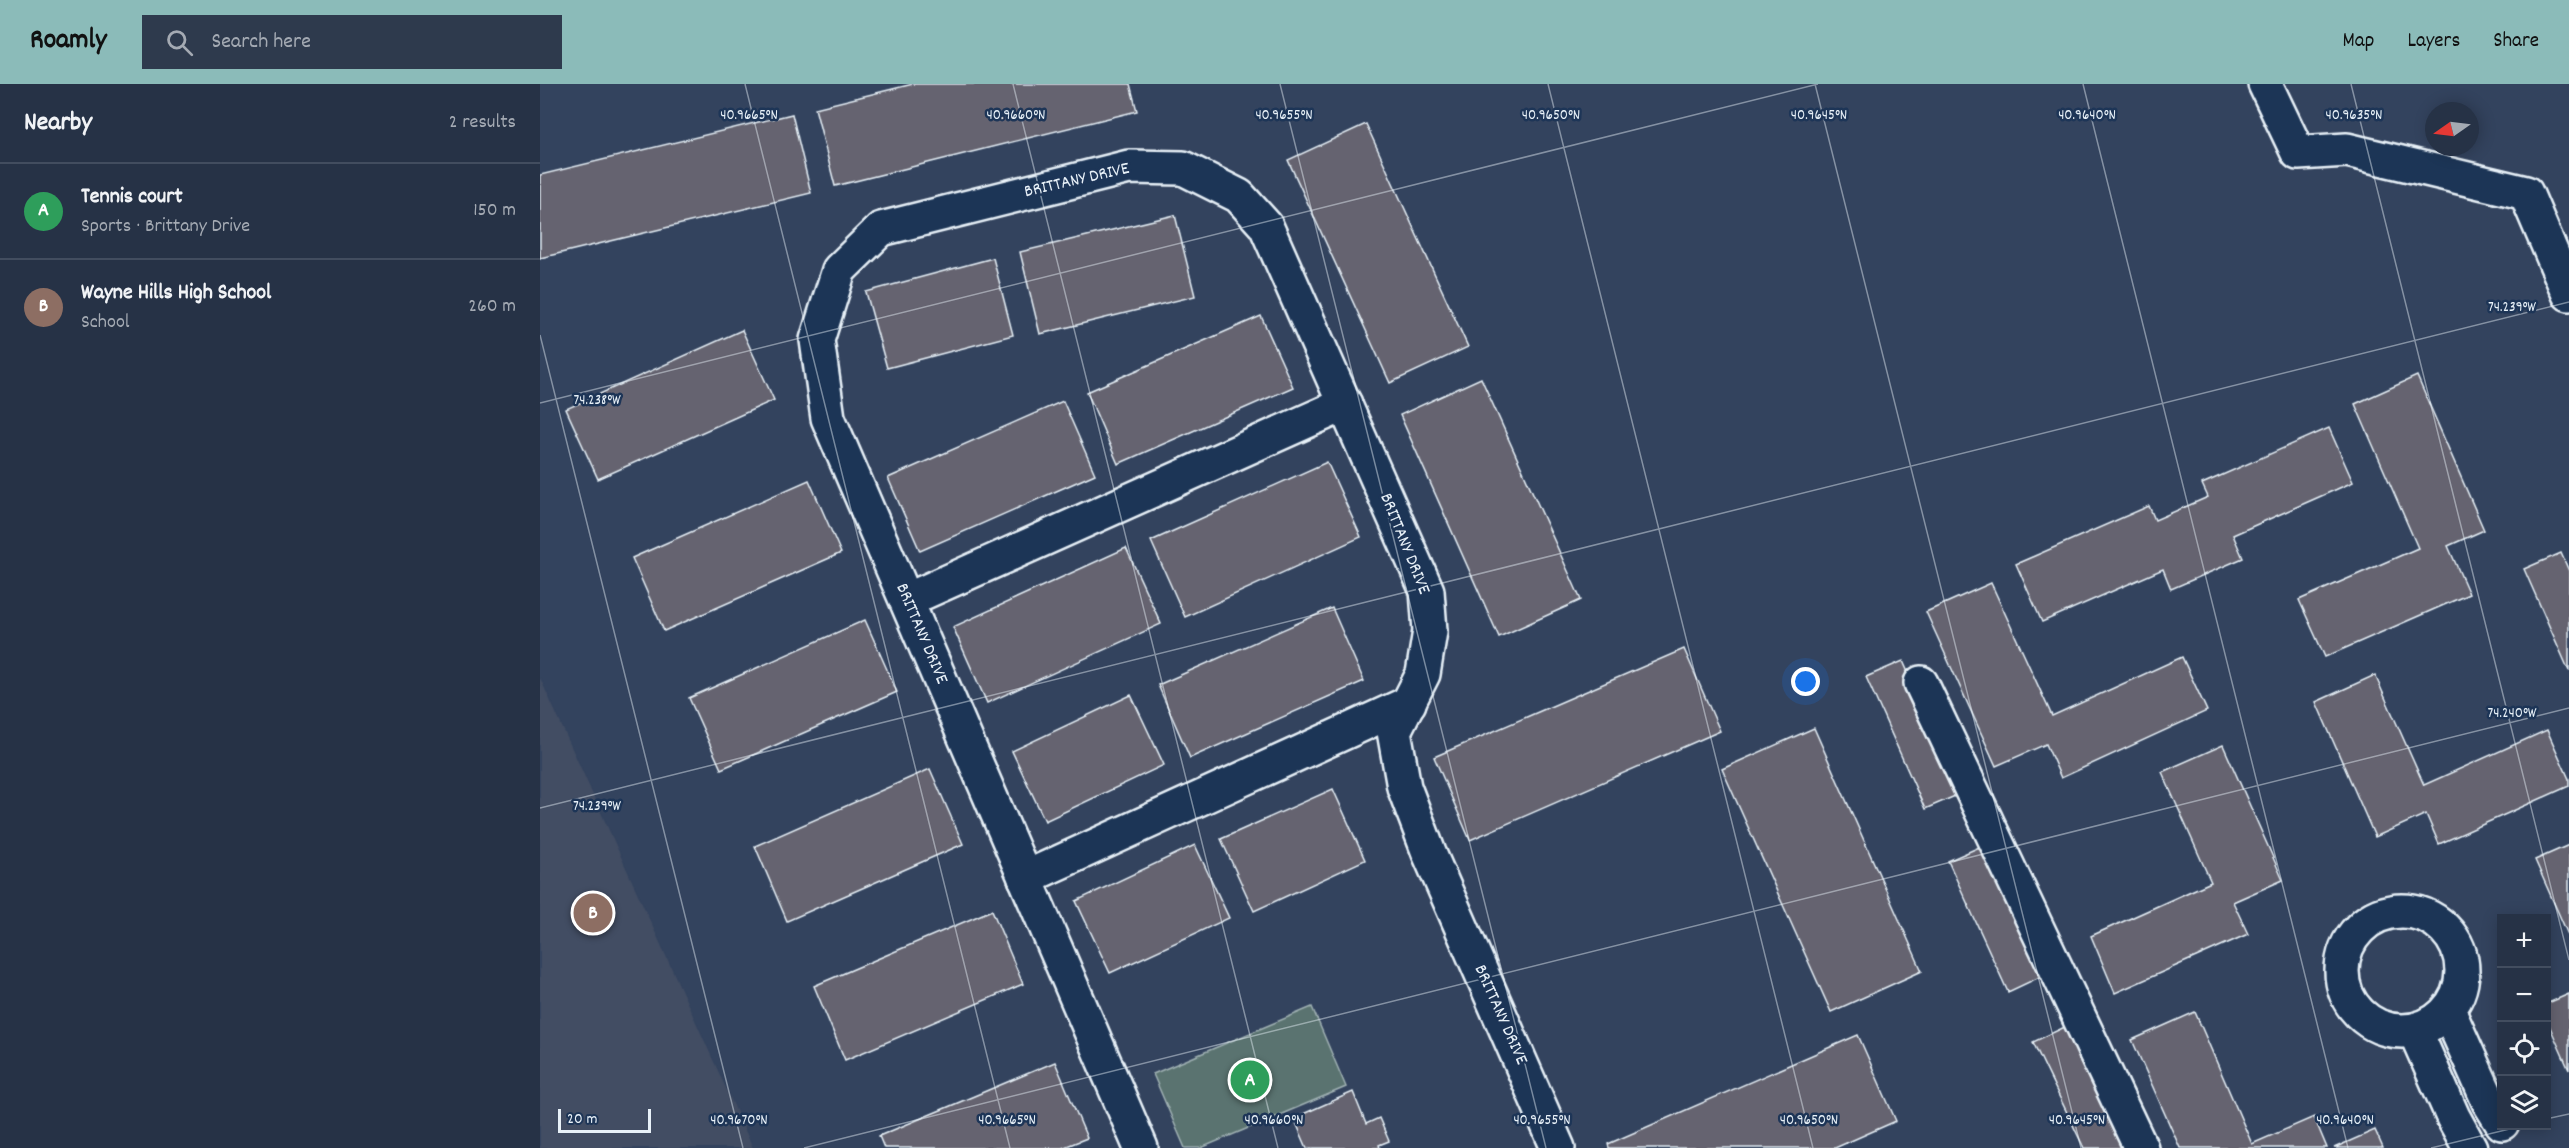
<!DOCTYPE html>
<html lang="en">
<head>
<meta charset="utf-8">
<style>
	body { margin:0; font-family:Dekko,sans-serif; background:#2e3a4d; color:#f1f3f6 }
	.controls { position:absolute; right:18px; bottom:18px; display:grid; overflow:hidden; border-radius:0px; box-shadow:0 3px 15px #0003 }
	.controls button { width:54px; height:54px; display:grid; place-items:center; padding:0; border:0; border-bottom:2px solid #424d5f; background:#263246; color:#f1f3f6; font:30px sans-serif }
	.compass { position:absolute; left:1885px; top:18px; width:54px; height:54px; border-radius:50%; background:#263246; box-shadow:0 3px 15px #0003; rotate:256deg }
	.scale { position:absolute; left:18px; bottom:15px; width:93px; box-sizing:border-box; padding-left:6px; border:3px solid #e8f1f8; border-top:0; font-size:16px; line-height:21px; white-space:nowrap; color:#e8f1f8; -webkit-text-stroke:4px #1d3557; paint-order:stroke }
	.you { position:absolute; left:1266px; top:598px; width:21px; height:21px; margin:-15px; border:4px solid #fff; border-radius:50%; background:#1a73e8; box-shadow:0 0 0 9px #1a73e833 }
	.badge { display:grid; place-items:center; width:39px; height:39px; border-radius:50%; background:#8bbbb9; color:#fff; font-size:20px; font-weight:700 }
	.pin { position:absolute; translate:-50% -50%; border:3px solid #fff; box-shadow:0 2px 6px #0006 }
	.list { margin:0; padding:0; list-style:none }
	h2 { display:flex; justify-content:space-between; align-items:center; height:78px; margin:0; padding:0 24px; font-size:26px }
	h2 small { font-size:20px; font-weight:400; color:#a4aab3 }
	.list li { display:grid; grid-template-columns:39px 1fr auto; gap:18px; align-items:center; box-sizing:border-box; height:96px; padding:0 24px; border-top:2px solid #424d5f }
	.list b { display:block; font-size:22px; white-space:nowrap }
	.list p { margin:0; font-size:20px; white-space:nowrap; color:#a4aab3 }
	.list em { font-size:20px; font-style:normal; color:#a4aab3 }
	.icon { flex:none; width:33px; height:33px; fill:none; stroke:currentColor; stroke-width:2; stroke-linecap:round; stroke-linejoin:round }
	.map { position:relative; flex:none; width:2029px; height:1064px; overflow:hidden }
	header { display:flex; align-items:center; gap:36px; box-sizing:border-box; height:84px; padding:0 30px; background:#8bbbb9; color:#111 }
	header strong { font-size:28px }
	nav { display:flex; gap:33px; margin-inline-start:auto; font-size:21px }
	.search { width:420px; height:54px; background:#2e3a4d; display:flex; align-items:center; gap:15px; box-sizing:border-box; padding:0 21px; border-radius:0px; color:#a4aab3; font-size:22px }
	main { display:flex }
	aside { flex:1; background:#263246 }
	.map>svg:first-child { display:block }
	.built { fill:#424d63 }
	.green { fill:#5a7370; stroke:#a1b2b4; stroke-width:1.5 }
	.building { fill:#656470; stroke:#e8f1f8; stroke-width:1.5 }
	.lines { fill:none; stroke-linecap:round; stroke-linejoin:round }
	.minor-casing { stroke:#e8f1f8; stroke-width:38 }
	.minor { stroke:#1d3557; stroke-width:33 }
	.ticks { fill:none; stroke:#e8f1f8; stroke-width:1.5; stroke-opacity:0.45 }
	.labels { text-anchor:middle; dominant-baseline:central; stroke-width:5; stroke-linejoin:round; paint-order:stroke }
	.street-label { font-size:18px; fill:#e8f1f8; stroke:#1d3557 }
	.ticks-label { font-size:15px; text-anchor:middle; fill:#e8f1f8; stroke:#1d3557; stroke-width:5; stroke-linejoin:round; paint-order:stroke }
</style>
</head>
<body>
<header>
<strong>Roamly</strong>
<div class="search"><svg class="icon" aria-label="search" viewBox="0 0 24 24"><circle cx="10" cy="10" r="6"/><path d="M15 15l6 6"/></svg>Search here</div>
<nav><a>Map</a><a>Layers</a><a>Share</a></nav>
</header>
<main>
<aside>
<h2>Nearby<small>2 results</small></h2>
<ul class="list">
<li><span class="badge" style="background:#2e9e5b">A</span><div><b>Tennis court</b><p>Sports · Brittany Drive</p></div><em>150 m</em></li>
<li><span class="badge" style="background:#8d6e63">B</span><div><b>Wayne Hills High School</b><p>School</p></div><em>260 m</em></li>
</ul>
</aside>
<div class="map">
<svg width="2029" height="1064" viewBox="0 0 2029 1064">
	<rect width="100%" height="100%" fill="#33435e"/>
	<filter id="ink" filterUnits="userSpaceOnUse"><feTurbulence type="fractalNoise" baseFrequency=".0167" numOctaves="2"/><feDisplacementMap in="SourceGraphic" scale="12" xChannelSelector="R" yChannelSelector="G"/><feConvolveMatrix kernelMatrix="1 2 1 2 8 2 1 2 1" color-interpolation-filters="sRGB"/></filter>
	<g filter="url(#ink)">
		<polygon class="built" points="0,594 213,1064 0,1064"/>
		<polygon class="green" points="772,923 806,1003 661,1064 645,1064 613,990"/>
		<g class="building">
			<polygon points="373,0 590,0 597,27 295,102 275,24"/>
			<polygon points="252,30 271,109 0,174 0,91"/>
			<polygon points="826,40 928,263 850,299 748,76"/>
			<polygon points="635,131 655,212 500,250 480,168"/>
			<polygon points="453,174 473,251 347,284 326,208"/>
			<polygon points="721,232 753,303 578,380 547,308"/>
			<polygon points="202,246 234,316 58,395 26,325"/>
			<polygon points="1877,292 1944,446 1908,462 1929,510 1785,573 1759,516 1878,464 1815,320"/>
			<polygon points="941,294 1041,516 959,553 860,331"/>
			<polygon points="523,317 555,390 380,467 348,394"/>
			<polygon points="1789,344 1813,398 1693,451 1703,474 1631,505 1623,485 1502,538 1476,480 1609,422 1615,436 1668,413 1662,400"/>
			<polygon points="787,378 821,453 645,533 611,457"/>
			<polygon points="269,396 301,469 124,547 92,474"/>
			<polygon points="586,464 621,540 447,619 413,543"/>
			<polygon points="2021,469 2029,487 2029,587 1984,485"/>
			<polygon points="1451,499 1512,632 1642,573 1667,627 1521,694 1506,660 1456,682 1386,528"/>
			<polygon points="792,524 824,597 650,674 618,601"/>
			<polygon points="325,536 357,608 181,685 149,614"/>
			<polygon points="1144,565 1180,647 930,756 894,673"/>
			<polygon points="1363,577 1422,709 1385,725 1326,593"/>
			<polygon points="1835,591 1884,701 2007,646 2029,695 2029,702 1899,760 1886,730 1835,753 1776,618"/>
			<polygon points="591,611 624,681 505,737 472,667"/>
			<polygon points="1274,644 1382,887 1291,928 1182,685"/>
			<polygon points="1683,661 1743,796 1693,818 1708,850 1575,909 1551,852 1671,798 1622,688"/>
			<polygon points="390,685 423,760 247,837 215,762"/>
			<polygon points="793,705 825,776 714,827 681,755"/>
			<polygon points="655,761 689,834 570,889 536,817"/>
			<polygon points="1444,761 1504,891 1468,908 1408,777"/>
			<polygon points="2029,761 2029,853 1995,776"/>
			<polygon points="452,826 483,900 305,976 274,902"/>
			<polygon points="2029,910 2029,986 2006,934 2006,920"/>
			<polygon points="1655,928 1712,1060 1774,1033 1787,1064 1640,1064 1592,956"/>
			<polygon points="1529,941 1589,1064 1544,1064 1493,958"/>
			<polygon points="1318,951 1356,1037 1295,1064 1069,1064 1068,1060"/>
			<polygon points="515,978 547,1054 522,1064 344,1064 339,1052"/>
			<polygon points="813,1008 826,1040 839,1034 849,1057 839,1061 840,1064 767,1064 754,1034"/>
			<polygon points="1835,1046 1843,1064 1794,1064"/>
		</g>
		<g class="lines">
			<g class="minor-casing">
				<g id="minor">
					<polyline points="1725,0 1758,69 1807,66 1986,109 2029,210"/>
					<polyline points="367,516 805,320"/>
					<polyline points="1381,599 1601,1064"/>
					<polyline points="485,794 869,619"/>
					<circle cx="1862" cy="887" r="60"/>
					<polyline points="1908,926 1949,1018 1962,1039"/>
					<polyline points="1875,947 1913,1033 1930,1064"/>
					<polyline points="601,1064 288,334 277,256 299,186 341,145 589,83 643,84 699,112 726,142 887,507 890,547 883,590 854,647 864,703 889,769 1018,1064"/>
				</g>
			</g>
			<use href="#minor" class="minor"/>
		</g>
	</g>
	<path class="ticks" d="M205 0 470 1064M473 0 738 1064M740 0 1006 1064M1008 0 1273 1064M1275 0 1541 1064M1543 0 1808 1064M1811 0 2029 876M0 251 203 1064M0 319 1278 0M0 724 2029 218M2006 1035 2029 1030M264 1064 2029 624M1891 1064 1982 1042"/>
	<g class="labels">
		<g class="street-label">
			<text transform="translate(537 97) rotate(-13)">BRITTANY DRIVE</text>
			<text transform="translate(864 460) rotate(68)">BRITTANY DRIVE</text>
			<text transform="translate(381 550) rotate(67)">BRITTANY DRIVE</text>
			<text transform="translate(960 931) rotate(66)">BRITTANY DRIVE</text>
		</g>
	</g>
	<g class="ticks-label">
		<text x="209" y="35">40.9665°N</text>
		<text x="476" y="35">40.9660°N</text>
		<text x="744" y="35">40.9655°N</text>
		<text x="1011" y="35">40.9650°N</text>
		<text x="1279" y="35">40.9645°N</text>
		<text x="1547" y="35">40.9640°N</text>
		<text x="1814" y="35">40.9635°N</text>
		<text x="1972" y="227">74.239°W</text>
		<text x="57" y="320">74.238°W</text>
		<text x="1972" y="633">74.240°W</text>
		<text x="57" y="726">74.239°W</text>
		<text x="199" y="1040">40.9670°N</text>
		<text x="467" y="1040">40.9665°N</text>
		<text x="734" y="1040">40.9660°N</text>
		<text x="1002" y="1040">40.9655°N</text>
		<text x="1269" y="1040">40.9650°N</text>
		<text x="1537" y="1040">40.9645°N</text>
		<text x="1805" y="1040">40.9640°N</text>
	</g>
</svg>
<div class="controls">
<button>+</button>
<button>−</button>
<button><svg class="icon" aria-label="locate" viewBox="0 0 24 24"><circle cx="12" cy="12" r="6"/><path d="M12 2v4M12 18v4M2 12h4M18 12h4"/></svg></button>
<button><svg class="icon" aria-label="layers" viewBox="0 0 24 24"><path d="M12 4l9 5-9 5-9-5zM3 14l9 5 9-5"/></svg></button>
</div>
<svg class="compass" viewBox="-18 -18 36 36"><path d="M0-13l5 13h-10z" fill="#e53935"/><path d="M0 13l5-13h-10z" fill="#a4aab3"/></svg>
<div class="scale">20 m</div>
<div class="you"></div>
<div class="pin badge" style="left:710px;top:996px;background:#2e9e5b">A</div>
<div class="pin badge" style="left:53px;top:829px;background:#8d6e63">B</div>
</div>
</main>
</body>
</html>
